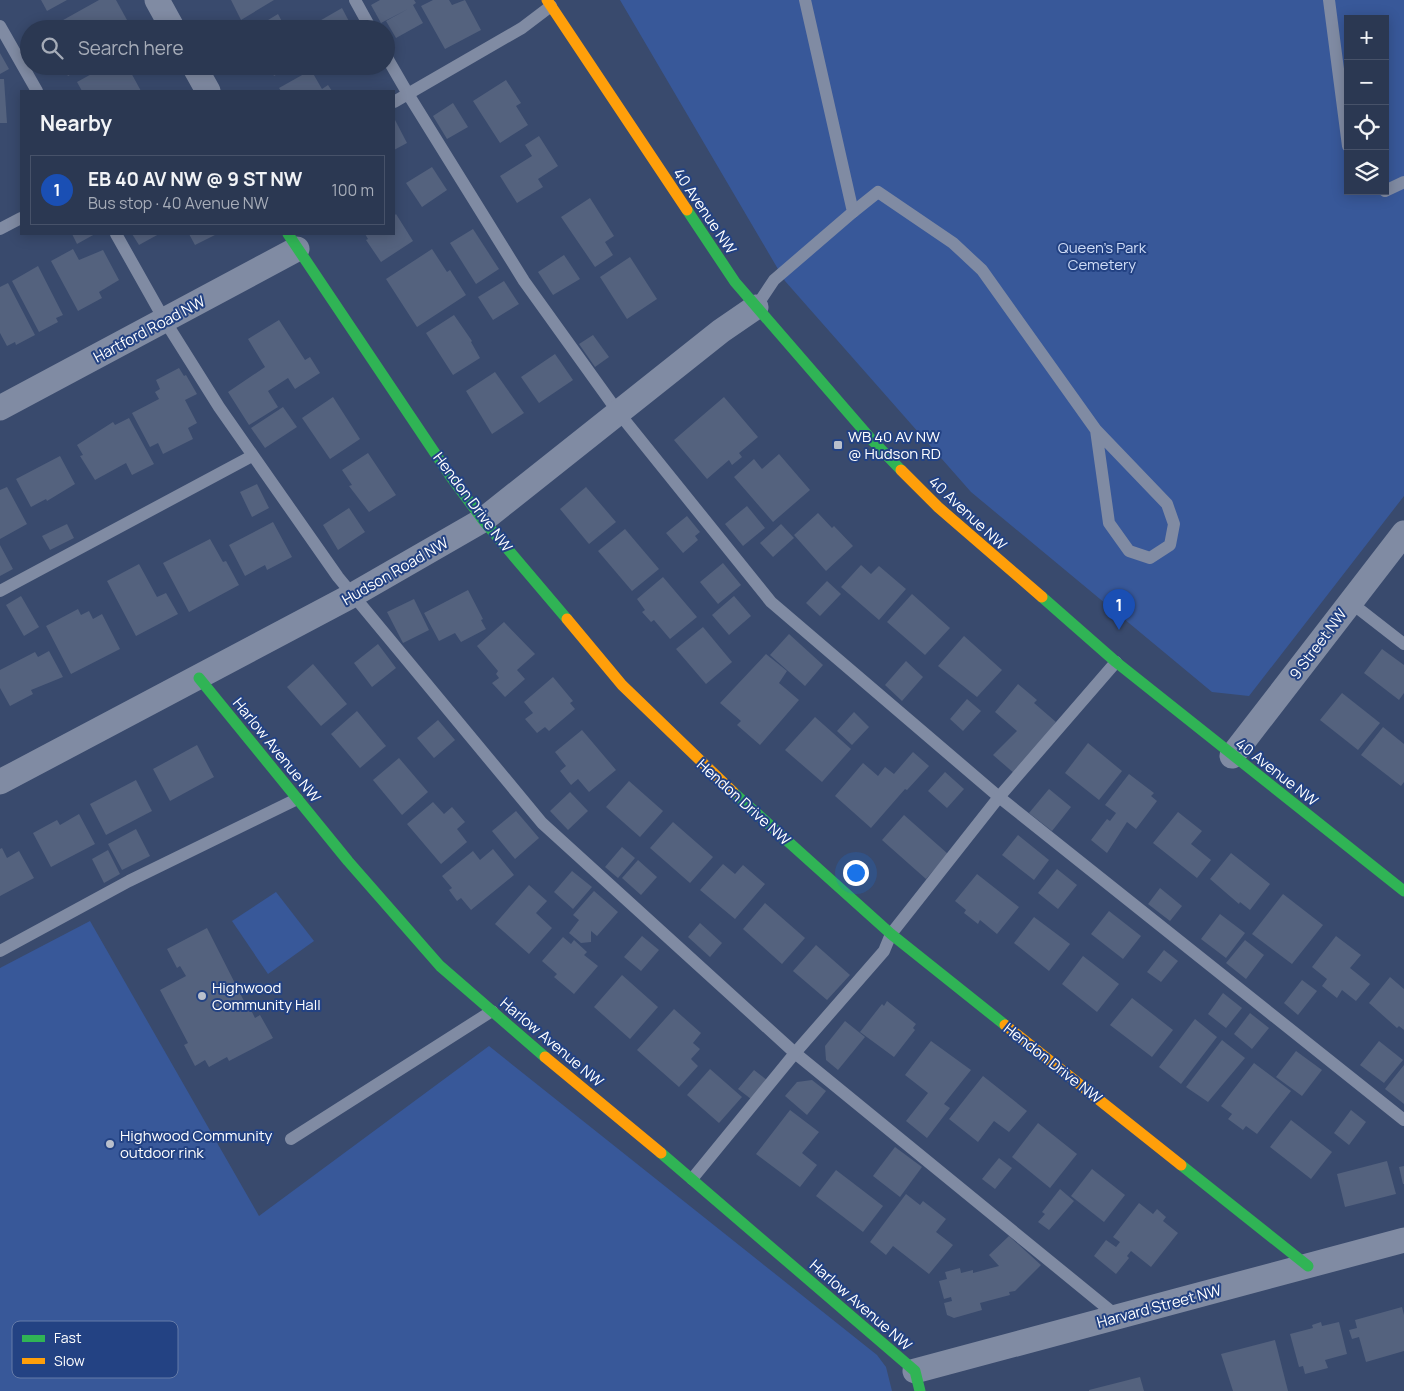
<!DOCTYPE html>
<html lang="en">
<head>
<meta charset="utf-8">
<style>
	body { margin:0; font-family:Manrope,sans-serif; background:#333f59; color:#f1f3f6 }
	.controls { position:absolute; right:15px; top:15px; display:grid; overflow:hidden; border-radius:0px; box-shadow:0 2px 12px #0003 }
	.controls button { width:45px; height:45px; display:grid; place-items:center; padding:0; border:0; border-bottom:1px solid #475269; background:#2b3852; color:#f1f3f6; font:25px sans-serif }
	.you { position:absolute; left:855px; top:872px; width:18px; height:18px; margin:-12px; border:4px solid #fff; border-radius:50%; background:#1a73e8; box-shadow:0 0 0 8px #1a73e833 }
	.badge { display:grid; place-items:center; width:32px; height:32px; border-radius:50%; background:#e69b98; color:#fff; font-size:16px; font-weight:700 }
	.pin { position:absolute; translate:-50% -41px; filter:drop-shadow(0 1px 2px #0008) }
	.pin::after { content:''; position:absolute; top:26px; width:18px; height:15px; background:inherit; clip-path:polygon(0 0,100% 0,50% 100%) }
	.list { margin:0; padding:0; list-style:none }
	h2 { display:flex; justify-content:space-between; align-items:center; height:65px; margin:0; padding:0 20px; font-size:21px }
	h2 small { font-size:16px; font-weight:400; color:#a6acb8 }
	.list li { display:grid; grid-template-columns:32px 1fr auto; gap:15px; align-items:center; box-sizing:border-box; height:70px; margin:0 10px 10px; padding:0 10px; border:1px solid #475269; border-radius:0px }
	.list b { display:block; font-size:19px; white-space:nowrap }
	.list p { margin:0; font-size:16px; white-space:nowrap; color:#a6acb8 }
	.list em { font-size:16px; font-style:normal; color:#a6acb8 }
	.icon { flex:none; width:28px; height:28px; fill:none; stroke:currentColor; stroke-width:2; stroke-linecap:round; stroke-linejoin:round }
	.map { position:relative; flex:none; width:1404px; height:1391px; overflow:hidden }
	.search { position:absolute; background:#2b3852; box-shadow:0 2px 12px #0003; left:20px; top:20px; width:375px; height:55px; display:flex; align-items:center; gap:12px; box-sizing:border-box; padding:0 18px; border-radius:28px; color:#a6acb8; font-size:19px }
	.panel { position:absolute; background:#2b3852; box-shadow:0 2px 12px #0003; left:20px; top:90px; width:375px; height:145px; border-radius:0px }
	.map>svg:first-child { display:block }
	.green { fill:#385899; fill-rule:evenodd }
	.building { fill:#54627e }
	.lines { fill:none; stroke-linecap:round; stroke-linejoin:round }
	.lane { stroke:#808ba3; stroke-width:12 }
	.street { stroke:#808ba3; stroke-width:25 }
	.fast { stroke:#30b455; stroke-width:11 }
	.slow { stroke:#ff9f0a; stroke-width:11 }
	.poi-dot { fill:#bac0cc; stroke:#234283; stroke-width:2 }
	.labels { text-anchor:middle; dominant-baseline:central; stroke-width:4; stroke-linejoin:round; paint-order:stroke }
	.street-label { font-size:15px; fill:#fff; stroke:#234283 }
	.park-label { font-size:15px; fill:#cfdcf6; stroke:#234283 }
	.poi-label { font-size:15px; fill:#fff; stroke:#234283; text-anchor:start }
	.key { fill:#234283; stroke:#657ba8; stroke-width:1 }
	.key-label { font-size:14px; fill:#fff }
</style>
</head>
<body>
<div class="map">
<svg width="1404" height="1391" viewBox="0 0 1404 1391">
	<rect width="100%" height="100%" fill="#394a6d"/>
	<g class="green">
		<path d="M620 0H1404V496L1249 696 1212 692 971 492 785 281ZM1348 19H1385V191H1348Z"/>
		<polygon points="276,892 314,941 268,974 232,921"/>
		<polygon points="90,921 259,1216 489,1046 877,1355 886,1367 892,1391 0,1391 0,968"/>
	</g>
	<g class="building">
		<polygon points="41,0 67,0 47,11"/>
		<polygon points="99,0 116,0 127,20 112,29 47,29"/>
		<polygon points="231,0 274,0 241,20"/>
		<polygon points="380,0 414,0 416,3 413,5 423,23 396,38 386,21 408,9 381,23 371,5"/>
		<polygon points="433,0 449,0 452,5 465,0 481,30 445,49 421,6"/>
		<polygon points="342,8 353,29 319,29 316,23"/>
		<polygon points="278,14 286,29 253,29"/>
		<polygon points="0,53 9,69 0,74"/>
		<polygon points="62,66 87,66 68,76"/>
		<polygon points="106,66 114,66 118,75 129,69 141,91 82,91 77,82"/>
		<polygon points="269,66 292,66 274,76"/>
		<polygon points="311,70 322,89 328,85 332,91 281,91 279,88"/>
		<polygon points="0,79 4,79 7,123 0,123"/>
		<polygon points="506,80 521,103 516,106 528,125 500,143 473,101"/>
		<polygon points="453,103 468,127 447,139 433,116"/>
		<polygon points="394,118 407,143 394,150"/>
		<polygon points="539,136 558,166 538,179 543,187 517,203 500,176 532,156 525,145"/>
		<polygon points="432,167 447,190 422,207 406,183"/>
		<polygon points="590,198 614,236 605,242 613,255 595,267 561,217"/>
		<polygon points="396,214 413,241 381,262 366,240 368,239 365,234 394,234 394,216"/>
		<polygon points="473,229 499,269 476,284 450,243"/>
		<polygon points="72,234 95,234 77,244"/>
		<polygon points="132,234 159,234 139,245"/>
		<polygon points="189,234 217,234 195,245"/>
		<polygon points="73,249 79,260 103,250 119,280 99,292 102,298 78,311 51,261"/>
		<polygon points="432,249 447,272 450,270 466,295 417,327 386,279"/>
		<polygon points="564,255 580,279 553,295 538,272"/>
		<polygon points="630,257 657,299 627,319 600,277"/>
		<polygon points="38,266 63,315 56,318 58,322 39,332 12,281"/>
		<polygon points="504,281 519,304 493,320 478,297"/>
		<polygon points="8,283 35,335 16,345 15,342 7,346 0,333 0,287"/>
		<polygon points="454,315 472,341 471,342 480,358 453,375 426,333"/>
		<polygon points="279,320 305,360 310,357 320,373 295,389 288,378 268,391 278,407 249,425 228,392 265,367 248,339"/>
		<polygon points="593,335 609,357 595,367 579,344"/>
		<polygon points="555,354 573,380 539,403 521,377"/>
		<polygon points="179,368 184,376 186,375 197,394 185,400 197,423 188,428 193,439 163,454 158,443 150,447 132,413 159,399 155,392 160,389 156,380"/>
		<polygon points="495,372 524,413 492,434 466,391"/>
		<polygon points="333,397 360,439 330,459 302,418"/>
		<polygon points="724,397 758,437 739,453 742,457 732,465 729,460 707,479 674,440"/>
		<polygon points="283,407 297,427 265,448 251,428"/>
		<polygon points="129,418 154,464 132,475 126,463 95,480 80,456 83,455 77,445 113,422 115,425"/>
		<polygon points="368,453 396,495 369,512 349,486 352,485 342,470"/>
		<polygon points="779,454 810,490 773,522 734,477 754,459 762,469"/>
		<polygon points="60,456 75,484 47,501 46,499 31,507 16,479"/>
		<polygon points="257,484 269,508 252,517 240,492"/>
		<polygon points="7,487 27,524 0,539 0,490"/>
		<polygon points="586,487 616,522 589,544 560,509"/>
		<polygon points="747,506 765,528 743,546 725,524"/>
		<polygon points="349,508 365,532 338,550 323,525"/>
		<polygon points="818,513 832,528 834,526 853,546 826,571 794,535"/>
		<polygon points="687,516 700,532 695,536 698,540 683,553 666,533"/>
		<polygon points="273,522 292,557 267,570 265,565 245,576 229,545"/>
		<polygon points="67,524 74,538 50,550 42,536"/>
		<polygon points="781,524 794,538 773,557 760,543"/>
		<polygon points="625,529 659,569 632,591 598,551"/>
		<polygon points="210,539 223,562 226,561 239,585 189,612 163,563"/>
		<polygon points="0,545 13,569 0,576"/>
		<polygon points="723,563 741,585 718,604 700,582"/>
		<polygon points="139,564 157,597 166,593 178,614 136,636 107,581"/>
		<polygon points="861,565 871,574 879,566 906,589 879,620 841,587"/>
		<polygon points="663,577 697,617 670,639 654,620 651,622 642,612 645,610 637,599"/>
		<polygon points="827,581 841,594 820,616 806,603"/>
		<polygon points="468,590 483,619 481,620 486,629 461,642 455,633 439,641 424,613"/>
		<polygon points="912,594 950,628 925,655 887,622"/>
		<polygon points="21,596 39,627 24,636 6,605"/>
		<polygon points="734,596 751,616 729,635 712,615"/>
		<polygon points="414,599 429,630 403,643 387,612"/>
		<polygon points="78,609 81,615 89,611 93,619 102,614 120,649 71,674 46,626"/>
		<polygon points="504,622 535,654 517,670 525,679 505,697 492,683 499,678 496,674 498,671 477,646"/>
		<polygon points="703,627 732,662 706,684 676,649"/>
		<polygon points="789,634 823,665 805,686 770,655"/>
		<polygon points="964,636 1002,670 977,697 938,666"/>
		<polygon points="378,644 396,668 372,687 354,663"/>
		<polygon points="1382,649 1404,665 1404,693 1399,700 1364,673"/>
		<polygon points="49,651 63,677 31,690 33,694 10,706 0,688 0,670 35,652 38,657"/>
		<polygon points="766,654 787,671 779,683 799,700 760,745 737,725 741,721 720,703"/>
		<polygon points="906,661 923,677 902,701 885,685"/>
		<polygon points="313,664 347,704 321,726 287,687"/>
		<polygon points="553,677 573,701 570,703 575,709 549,731 545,727 537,733 525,719 533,713 524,702"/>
		<polygon points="1018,684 1037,700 1034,703 1056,722 1015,774 993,755 1017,731 995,712"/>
		<polygon points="1342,693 1380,723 1358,750 1320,720"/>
		<polygon points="967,699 981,711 963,731 950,719"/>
		<polygon points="357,711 386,746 360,768 331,734"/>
		<polygon points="854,712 869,727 852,745 837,731"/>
		<polygon points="815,717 851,749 822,782 785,750"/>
		<polygon points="438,720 455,740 434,758 417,738"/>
		<polygon points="1383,727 1404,744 1404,782 1401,786 1361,755"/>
		<polygon points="582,730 616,770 589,792 578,779 571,785 560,771 566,766 555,752"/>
		<polygon points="1088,743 1122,771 1099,800 1065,773"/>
		<polygon points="197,745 214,777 170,801 153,769"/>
		<polygon points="913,752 929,766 907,790 905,789 871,828 835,796 863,763 878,776 885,767 894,774"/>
		<polygon points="399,758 428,792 402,815 373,780"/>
		<polygon points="945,772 964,789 947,808 928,791"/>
		<polygon points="1129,774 1154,793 1151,796 1157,801 1136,829 1127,822 1107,853 1091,840 1107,819 1110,821 1116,813 1105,805"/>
		<polygon points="136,780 152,811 106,835 90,804"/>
		<polygon points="629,781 663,811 640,837 606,807"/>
		<polygon points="1049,789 1071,807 1052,831 1029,813"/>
		<polygon points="570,792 588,811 568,830 550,811"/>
		<polygon points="433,802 444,814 452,807 465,822 457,829 467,842 441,864 407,824"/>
		<polygon points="516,811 539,838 515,859 492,831"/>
		<polygon points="1178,812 1202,831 1191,844 1211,860 1197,878 1153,843"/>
		<polygon points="79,814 95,844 51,867 33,833 57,820 60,825"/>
		<polygon points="904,815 948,854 926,879 882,840"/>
		<polygon points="673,822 713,857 690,883 650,848"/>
		<polygon points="136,829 150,856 122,870 108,844"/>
		<polygon points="1018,835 1049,860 1034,880 1002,855"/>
		<polygon points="622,847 635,858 618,878 605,867"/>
		<polygon points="2,848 7,858 19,851 34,878 0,896 0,849"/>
		<polygon points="493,849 514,875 471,910 461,898 457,901 449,890 452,888 442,876 473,851 480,860"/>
		<polygon points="108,850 120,874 104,883 92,859"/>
		<polygon points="1231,853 1270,884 1250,910 1240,902 1239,904 1210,879"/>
		<polygon points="638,860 657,877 641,895 622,878"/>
		<polygon points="723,864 735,874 743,865 765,884 735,919 700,890"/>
		<polygon points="1057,869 1077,885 1058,909 1038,893"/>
		<polygon points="572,871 592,887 573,909 554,892"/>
		<polygon points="977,874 1019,907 997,934 980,920 978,924 964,913 966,910 955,901"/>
		<polygon points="529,885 547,901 536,913 552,928 529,954 495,924"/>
		<polygon points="1160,888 1182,906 1170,921 1148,904"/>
		<polygon points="594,891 618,912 597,936 591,931 591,942 581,943 569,933 579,920 573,915"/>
		<polygon points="1283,894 1323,925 1292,964 1252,934"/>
		<polygon points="765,903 805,938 782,964 743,929"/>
		<polygon points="1109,911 1141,936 1123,959 1091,934"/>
		<polygon points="1220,914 1245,933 1226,958 1201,939"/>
		<polygon points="1034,917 1070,944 1049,971 1014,943"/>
		<polygon points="700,923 722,943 710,957 688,937"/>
		<polygon points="207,928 245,1003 247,1002 255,1018 260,1015 273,1038 229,1061 227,1057 209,1067 205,1060 195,1066 184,1045 188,1043 160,990 186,976 180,966 177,968 167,949"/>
		<polygon points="642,936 659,950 641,971 624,957"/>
		<polygon points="1336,936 1361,955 1350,968 1370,984 1356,1001 1342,990 1337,998 1322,986 1327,979 1312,967"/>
		<polygon points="563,937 571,944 574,940 587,952 584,955 598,966 574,994 554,977 557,974 542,961"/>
		<polygon points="1245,940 1264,955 1246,979 1226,963"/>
		<polygon points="816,945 850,975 827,1000 793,971"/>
		<polygon points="1164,950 1178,961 1161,982 1147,972"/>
		<polygon points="1083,956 1119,984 1097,1012 1062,984"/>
		<polygon points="622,975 658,1007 630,1039 594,1007"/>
		<polygon points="1390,977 1404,989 1404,1030 1399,1026 1397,1028 1369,1003"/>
		<polygon points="1302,980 1317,991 1298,1015 1284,1003"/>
		<polygon points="1223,993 1242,1008 1226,1028 1208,1014"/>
		<polygon points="1132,998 1173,1030 1152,1057 1110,1025"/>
		<polygon points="887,1001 916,1024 913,1028 915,1030 894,1057 860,1032 882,1004 884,1006"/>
		<polygon points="674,1009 701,1033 693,1043 700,1049 691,1059 698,1066 679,1087 637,1050"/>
		<polygon points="1250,1013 1269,1028 1252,1049 1234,1034"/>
		<polygon points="1195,1019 1217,1037 1181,1084 1159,1067"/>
		<polygon points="845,1021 865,1037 838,1070 826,1060 825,1046"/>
		<polygon points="1222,1040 1245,1058 1208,1102 1186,1087"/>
		<polygon points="931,1041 971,1070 944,1104 950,1108 927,1138 906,1121 928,1093 905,1075"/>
		<polygon points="1379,1041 1403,1060 1384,1083 1360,1065"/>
		<polygon points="1296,1051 1322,1070 1302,1096 1276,1077"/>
		<polygon points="1254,1063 1291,1091 1257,1134 1246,1126 1243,1130 1228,1119 1232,1114 1221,1106"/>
		<polygon points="1404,1065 1404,1104 1385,1089"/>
		<polygon points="710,1069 742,1097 719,1123 687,1095"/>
		<polygon points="754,1070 767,1080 751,1099 738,1089"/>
		<polygon points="983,1076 1027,1111 1009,1132 994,1121 978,1142 949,1119"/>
		<polygon points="812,1080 826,1091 807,1115 785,1096 797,1082"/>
		<polygon points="790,1110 819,1132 802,1153 817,1165 800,1187 756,1154"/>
		<polygon points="1351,1110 1366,1122 1349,1145 1334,1133"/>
		<polygon points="1291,1120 1332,1152 1311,1179 1270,1147"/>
		<polygon points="1038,1123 1077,1154 1050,1188 1012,1157"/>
		<polygon points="895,1147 922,1167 900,1197 873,1176"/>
		<polygon points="999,1158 1012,1168 995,1189 982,1179"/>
		<polygon points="1387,1161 1396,1194 1345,1207 1337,1174"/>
		<polygon points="1404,1166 1404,1184 1403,1184 1399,1167"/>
		<polygon points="1092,1169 1125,1195 1104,1222 1071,1196"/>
		<polygon points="836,1170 883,1206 863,1232 816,1196"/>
		<polygon points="1060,1189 1074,1201 1049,1230 1038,1222 1045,1214 1042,1212"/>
		<polygon points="906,1194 920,1205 923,1201 946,1219 936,1232 953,1245 929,1274 893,1246 886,1255 870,1242"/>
		<polygon points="1139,1203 1153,1214 1157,1209 1166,1217 1163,1221 1178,1233 1151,1267 1131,1251 1127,1256 1129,1258 1116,1274 1094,1256 1106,1240 1116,1247 1120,1242 1113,1237"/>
		<polygon points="1009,1236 1041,1265 1015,1291 1009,1292 1010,1295 980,1303 982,1310 954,1318 947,1315 944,1303 952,1301 951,1297 944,1299 939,1281 947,1279 945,1272 960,1268 961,1273 973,1270 973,1273 999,1266 989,1255"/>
		<polygon points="1402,1307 1404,1315 1404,1351 1366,1362 1359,1337 1352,1339 1349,1330 1357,1328 1355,1320"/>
		<polygon points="1321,1322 1322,1326 1339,1322 1347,1354 1325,1360 1328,1368 1305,1374 1303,1366 1299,1367 1290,1334 1313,1328 1312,1325"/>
		<polygon points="1275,1340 1288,1391 1233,1391 1221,1354"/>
		<polygon points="1140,1377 1144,1391 1089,1391 1089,1390"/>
	</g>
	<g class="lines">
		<g class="lane">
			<polyline points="355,0 371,29"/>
			<polyline points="1329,0 1348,146"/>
			<polyline points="0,26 37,91"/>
			<polyline points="386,56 408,94 524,281 618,412 771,602 999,797 1404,1120"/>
			<polyline points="394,102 522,28 551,6"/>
			<polyline points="1385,191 1404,182"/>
			<polyline points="853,212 878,192 953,243 982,270 1096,430 1109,523 1129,551 1150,558 1170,545 1174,524 1167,504 1096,430"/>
			<polyline points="0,229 21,218"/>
			<polyline points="116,234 165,321 219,407 338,577 542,823 795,1053 1118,1317"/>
			<polyline points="756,307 774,280 853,212 805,0"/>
			<polyline points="0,591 252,456"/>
			<polyline points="1350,602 1404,644"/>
			<polyline points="0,951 129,881 297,799"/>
			<polyline points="291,1139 492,1011"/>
			<polyline points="692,1179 795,1053 884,951 891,934 999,797 1116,662"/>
		</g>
		<g class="street">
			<polyline points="157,0 173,29"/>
			<polyline points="194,66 208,91"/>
			<polyline points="0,408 297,249"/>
			<polyline points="1232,756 1404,533"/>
			<polyline points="0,782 351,596 483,520 721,331 756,307"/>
			<polyline points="915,1371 1404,1240"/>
		</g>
		<g class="fast">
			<polyline points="687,210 735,282 871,439 901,470"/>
			<polyline points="288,234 451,477 483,520 567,619"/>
			<polyline points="1042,597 1116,662 1404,891"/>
			<polyline points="199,678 348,861 440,966 545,1057"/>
			<polyline points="733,792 891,934 1005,1025"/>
			<polyline points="661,1153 915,1371 920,1391"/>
			<polyline points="1181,1165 1308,1266"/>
		</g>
		<g class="slow">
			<polyline points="547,0 687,210"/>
			<polyline points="901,470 938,507 1042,597"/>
			<polyline points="567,619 622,685 733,792"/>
			<polyline points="1005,1025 1181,1165"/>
			<polyline points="545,1057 661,1153"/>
		</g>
	</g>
	<g class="poi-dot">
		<rect x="833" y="440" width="10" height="10" rx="2.5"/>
		<circle cx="202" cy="996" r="5"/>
		<circle cx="110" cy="1144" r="5"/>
	</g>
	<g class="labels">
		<g class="street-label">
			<text transform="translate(705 211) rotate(56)">40 Avenue NW</text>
			<text transform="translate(149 329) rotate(-28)">Hartford Road NW</text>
			<text transform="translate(473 502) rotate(53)">Hendon Drive NW</text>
			<text transform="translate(968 513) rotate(43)">40 Avenue NW</text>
			<text transform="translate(395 571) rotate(-30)">Hudson Road NW</text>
			<text transform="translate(1318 644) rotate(-53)">9 Street NW</text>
			<text transform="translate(277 750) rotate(51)">Harlow Avenue NW</text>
			<text transform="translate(1277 772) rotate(38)">40 Avenue NW</text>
			<text transform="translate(744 802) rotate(42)">Hendon Drive NW</text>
			<text transform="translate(552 1042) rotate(40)">Harlow Avenue NW</text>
			<text transform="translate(1053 1063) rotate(38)">Hendon Drive NW</text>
			<text transform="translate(861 1305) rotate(41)">Harlow Avenue NW</text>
			<text transform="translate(1159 1306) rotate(-15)">Harvard Street NW</text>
		</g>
		<g class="park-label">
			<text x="1102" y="247">Queen's Park<tspan x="1102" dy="17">Cemetery</tspan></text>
		</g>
		<g class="poi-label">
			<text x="848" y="436">WB 40 AV NW<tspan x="848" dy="17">@ Hudson RD</tspan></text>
			<text x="212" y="987">Highwood<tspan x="212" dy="17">Community Hall</tspan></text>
			<text x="120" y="1135">Highwood Community<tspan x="120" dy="17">outdoor rink</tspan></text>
		</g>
	</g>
	<rect x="12" y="1321" width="166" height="57" rx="8" class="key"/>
	<rect x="22" y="1335" width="23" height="7" fill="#30b455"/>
	<rect x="22" y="1358" width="23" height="6" fill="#ff9f0a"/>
	<g class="key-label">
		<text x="54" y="1343">Fast</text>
		<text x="54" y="1366">Slow</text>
	</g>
</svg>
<div class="controls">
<button>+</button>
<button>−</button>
<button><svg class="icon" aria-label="locate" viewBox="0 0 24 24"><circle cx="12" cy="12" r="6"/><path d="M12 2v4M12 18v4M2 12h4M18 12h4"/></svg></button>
<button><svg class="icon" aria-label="layers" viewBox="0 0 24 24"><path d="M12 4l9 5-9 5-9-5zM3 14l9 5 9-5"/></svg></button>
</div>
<div class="you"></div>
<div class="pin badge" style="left:1119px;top:630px;background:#1a4fb4">1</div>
<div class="search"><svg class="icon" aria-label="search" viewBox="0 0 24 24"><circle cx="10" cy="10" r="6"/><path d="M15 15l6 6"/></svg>Search here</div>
<section class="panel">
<h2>Nearby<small></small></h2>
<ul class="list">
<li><span class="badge" style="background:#1a4fb4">1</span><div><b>EB 40 AV NW @ 9 ST NW</b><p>Bus stop · 40 Avenue NW</p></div><em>100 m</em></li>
</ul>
</section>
</div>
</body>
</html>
